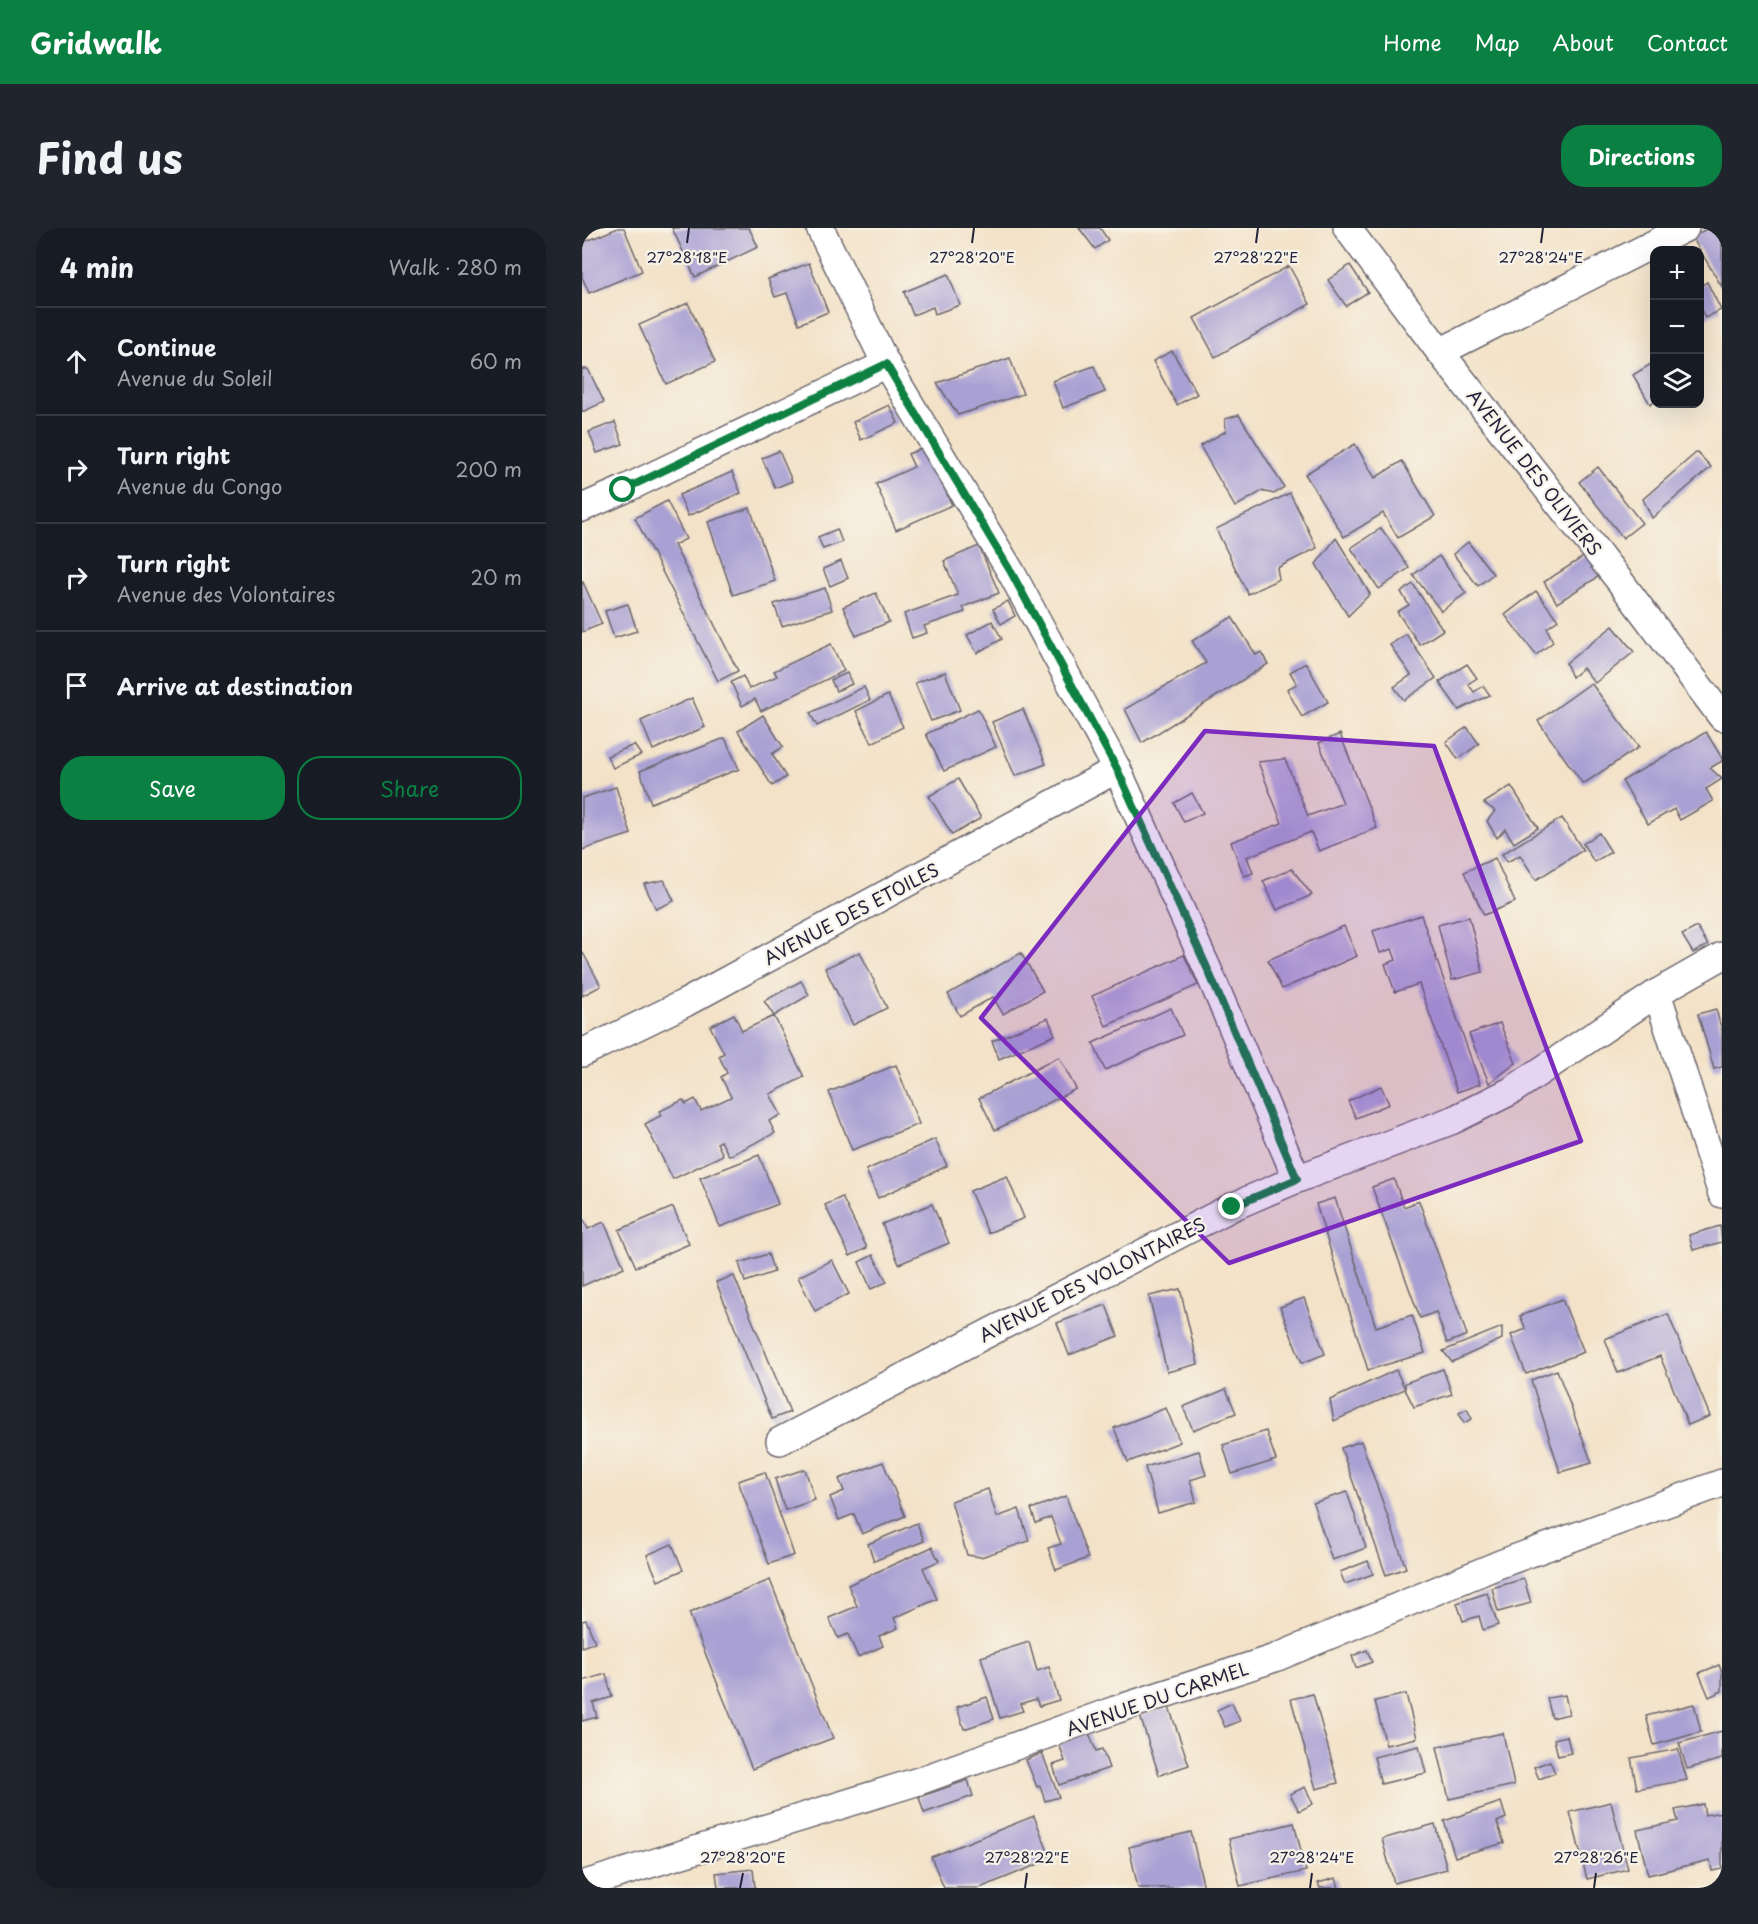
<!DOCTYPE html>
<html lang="en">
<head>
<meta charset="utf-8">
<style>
	body { margin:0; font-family:"Playpen Sans",sans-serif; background:#20242c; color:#f1f3f6 }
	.controls { position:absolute; right:18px; top:18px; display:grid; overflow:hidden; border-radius:12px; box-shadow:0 6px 24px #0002 }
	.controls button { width:54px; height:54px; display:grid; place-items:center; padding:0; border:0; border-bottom:2px solid #363941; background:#171b24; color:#f1f3f6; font:30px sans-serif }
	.stop { position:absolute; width:18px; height:18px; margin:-14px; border:4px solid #0b8043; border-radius:50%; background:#fff }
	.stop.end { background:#0b8043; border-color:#fff; box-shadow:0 2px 6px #0008 }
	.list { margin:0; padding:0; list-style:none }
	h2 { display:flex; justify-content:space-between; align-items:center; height:78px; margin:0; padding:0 24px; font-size:26px }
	h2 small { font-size:20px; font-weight:400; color:#9ea1a6 }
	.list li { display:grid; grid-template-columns:39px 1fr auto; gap:18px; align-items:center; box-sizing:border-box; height:108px; padding:0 24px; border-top:2px solid #363941 }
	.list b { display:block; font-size:22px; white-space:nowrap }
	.list p { margin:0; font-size:20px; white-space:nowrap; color:#9ea1a6 }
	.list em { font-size:20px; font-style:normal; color:#9ea1a6 }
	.actions { display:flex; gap:12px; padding:18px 24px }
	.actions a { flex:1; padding:14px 0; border:2px solid #0b8043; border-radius:24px; text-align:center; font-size:21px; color:#0b8043 }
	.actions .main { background:#0b8043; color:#fff }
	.icon { flex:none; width:33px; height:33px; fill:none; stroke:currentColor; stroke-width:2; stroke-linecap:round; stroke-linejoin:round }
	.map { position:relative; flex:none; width:1140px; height:1660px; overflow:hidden; border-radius:24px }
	header { display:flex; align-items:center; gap:36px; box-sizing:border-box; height:84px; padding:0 30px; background:#0b8043; color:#fff }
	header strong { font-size:28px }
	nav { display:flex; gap:33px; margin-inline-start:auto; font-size:21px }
	.intro { display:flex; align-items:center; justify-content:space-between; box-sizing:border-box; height:144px; padding:0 36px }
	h1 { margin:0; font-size:42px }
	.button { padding:15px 27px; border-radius:24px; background:#0b8043; color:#fff; font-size:21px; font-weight:700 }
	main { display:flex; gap:36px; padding:0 36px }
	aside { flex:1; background:#171b24; border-radius:24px; box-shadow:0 6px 24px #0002 }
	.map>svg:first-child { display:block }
	.building { fill:#a9a0d3 }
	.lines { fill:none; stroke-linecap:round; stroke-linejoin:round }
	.street-casing { stroke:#6b656c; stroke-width:30 }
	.street { stroke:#fff; stroke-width:27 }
	.route { stroke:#0b8043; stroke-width:8 }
	.marked { fill:#7b2cbf; fill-opacity:0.2; stroke:#7b2cbf; stroke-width:4.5; stroke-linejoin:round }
	.ticks { fill:none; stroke:#22223b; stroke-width:2 }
	.labels { text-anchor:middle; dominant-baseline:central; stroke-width:4.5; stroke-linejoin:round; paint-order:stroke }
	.street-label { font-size:18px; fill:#22223b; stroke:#f7f3e8 }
	.ticks-label { font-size:15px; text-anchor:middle; fill:#22223b; stroke:#f7f3e8; stroke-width:4.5; stroke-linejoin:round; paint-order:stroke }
</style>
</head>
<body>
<header>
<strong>Gridwalk</strong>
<nav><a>Home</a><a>Map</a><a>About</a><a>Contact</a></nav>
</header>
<div class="intro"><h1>Find us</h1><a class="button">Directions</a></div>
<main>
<aside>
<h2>4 min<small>Walk · 280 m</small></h2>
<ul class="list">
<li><svg class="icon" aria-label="ahead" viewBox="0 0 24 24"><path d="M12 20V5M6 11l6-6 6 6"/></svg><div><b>Continue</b><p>Avenue du Soleil</p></div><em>60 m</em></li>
<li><svg class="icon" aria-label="right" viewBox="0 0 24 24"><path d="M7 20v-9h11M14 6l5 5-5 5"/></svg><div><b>Turn right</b><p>Avenue du Congo</p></div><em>200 m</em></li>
<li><svg class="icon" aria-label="right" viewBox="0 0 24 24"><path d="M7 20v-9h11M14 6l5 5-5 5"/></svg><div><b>Turn right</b><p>Avenue des Volontaires</p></div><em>20 m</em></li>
<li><svg class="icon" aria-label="arrive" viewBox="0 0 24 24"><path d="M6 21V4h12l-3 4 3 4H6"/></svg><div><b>Arrive at destination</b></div></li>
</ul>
<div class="actions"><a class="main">Save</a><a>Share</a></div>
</aside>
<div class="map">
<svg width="1140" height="1660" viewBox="0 0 1140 1660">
	<rect width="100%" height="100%" fill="#f7f3e8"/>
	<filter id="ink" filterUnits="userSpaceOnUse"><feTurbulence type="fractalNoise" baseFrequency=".0167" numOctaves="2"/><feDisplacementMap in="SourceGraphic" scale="12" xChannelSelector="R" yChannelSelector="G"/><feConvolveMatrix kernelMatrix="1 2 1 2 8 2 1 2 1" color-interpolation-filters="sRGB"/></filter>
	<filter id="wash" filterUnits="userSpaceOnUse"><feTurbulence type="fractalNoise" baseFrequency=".008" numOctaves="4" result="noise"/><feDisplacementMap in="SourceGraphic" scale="24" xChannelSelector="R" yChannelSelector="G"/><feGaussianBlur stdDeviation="1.35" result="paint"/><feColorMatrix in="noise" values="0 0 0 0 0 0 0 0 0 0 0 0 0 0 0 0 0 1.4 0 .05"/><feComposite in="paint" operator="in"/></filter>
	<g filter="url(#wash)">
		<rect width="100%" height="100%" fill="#f3e2c8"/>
		<g id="blocks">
			<g class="building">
				<polygon points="36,0 42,0 60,43 7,65 0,49 0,15"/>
				<polygon points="90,0 167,0 176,19 113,49"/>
				<polygon points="497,0 518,0 526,12 513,21"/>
				<polygon points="1126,0 1140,0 1140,59 1110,9"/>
				<polygon points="227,35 246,84 217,96 205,65 193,69 186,51"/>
				<polygon points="768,37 786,64 764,78 746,52"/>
				<polygon points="707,38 728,76 633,129 612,90"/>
				<polygon points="366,46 378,77 353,86 351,79 331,87 322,64"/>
				<polygon points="1125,54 1139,82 1123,90 1118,79 1118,58"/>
				<polygon points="106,75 133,134 84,156 57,97"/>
				<polygon points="590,123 615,166 595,177 571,133"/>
				<polygon points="428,130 441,166 376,187 355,155"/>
				<polygon points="1072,134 1072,173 1068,176 1051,147"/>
				<polygon points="512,138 523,164 481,180 471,153"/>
				<polygon points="0,141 6,141 22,174 0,184"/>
				<polygon points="307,177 316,195 279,212 271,194"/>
				<polygon points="657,187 702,259 692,266 680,263 653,279 618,218 644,203 643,191"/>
				<polygon points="33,194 41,216 15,225 7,204"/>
				<polygon points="773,216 793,250 820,233 853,288 816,310 801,285 762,309 723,246"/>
				<polygon points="343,219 370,277 314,302 294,256 332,239 326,226"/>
				<polygon points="197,223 210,253 193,260 180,230"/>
				<polygon points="1115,224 1129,239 1070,290 1061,271"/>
				<polygon points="1016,239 1060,295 1041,310 997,254"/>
				<polygon points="150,244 159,265 106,288 97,267"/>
				<polygon points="708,265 735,320 695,340 697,351 666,366 634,301"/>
				<polygon points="85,273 104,311 92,317 156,443 136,453 53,290"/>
				<polygon points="168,280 193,353 151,367 126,294"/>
				<polygon points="799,300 827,340 797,361 769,320"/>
				<polygon points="255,301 260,314 241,321 236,309"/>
				<polygon points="754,310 788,366 766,388 734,336"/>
				<polygon points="886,314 911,346 896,358 871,326"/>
				<polygon points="397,318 417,365 381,379 383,384 342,398 345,405 330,410 322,386 376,367 362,333"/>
				<polygon points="1009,324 1022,345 975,375 962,354"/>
				<polygon points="857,328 884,365 859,383 831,347"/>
				<polygon points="259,333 266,350 248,358 241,341"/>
				<polygon points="0,352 20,396 0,404"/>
				<polygon points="831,356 861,402 838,417 815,384 827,377 819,364"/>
				<polygon points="243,360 250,382 200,398 192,376"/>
				<polygon points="954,363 976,392 965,400 971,414 954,427 923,387"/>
				<polygon points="294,365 307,394 274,408 261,379"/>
				<polygon points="426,373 433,388 419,396 411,381"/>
				<polygon points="46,376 55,403 32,410 23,383"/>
				<polygon points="650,389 674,427 679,424 686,436 560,515 543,481 624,435 610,413"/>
				<polygon points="410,393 420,411 395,425 385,407"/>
				<polygon points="1031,398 1052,424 1013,455 1001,440 990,449 984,435"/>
				<polygon points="824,406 854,450 822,472 812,459 829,447 808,417"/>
				<polygon points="249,416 262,443 179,483 173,471 160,478 149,454 161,448 167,461 195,448 192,443"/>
				<polygon points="724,435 746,474 720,489 705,461 715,456 708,444"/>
				<polygon points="885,436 895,450 886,456 892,464 901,458 908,467 877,482 857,454"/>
				<polygon points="363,444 378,482 349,493 333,455"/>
				<polygon points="265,445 270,456 254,463 249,452"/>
				<polygon points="1009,455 1057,519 1001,556 956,493"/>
				<polygon points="282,459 288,472 235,498 228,485"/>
				<polygon points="306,467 321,499 290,515 274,483"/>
				<polygon points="110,470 123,499 71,522 59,493"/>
				<polygon points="396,481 414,519 362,543 344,506"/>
				<polygon points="441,481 464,536 433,548 410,494"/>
				<polygon points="181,487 201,519 190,526 204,549 190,558 156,503"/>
				<polygon points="885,499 897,516 876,531 864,514"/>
				<polygon points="1124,504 1140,530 1140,533 1128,540 1140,551 1124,561 1131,573 1098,592 1092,581 1066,596 1040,553"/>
				<polygon points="758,506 795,600 737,623 729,604 665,629 671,645 662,648 649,614 700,595 676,534 703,531 726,588 761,575 737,515"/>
				<polygon points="143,510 157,541 69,575 58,543"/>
				<polygon points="52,517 59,527 31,540 25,528"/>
				<polygon points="376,551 399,590 370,607 347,568"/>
				<polygon points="929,558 956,600 932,615 923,601 915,610 905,593 913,583 902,575"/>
				<polygon points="34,559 49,606 0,622 0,570"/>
				<polygon points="610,565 621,585 602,594 592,575"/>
				<polygon points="980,590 1001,622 954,652 938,627 925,634 920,626"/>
				<polygon points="1017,605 1029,624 1012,634 1001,616"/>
				<polygon points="913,630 933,674 902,687 882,644"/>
				<polygon points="710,641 730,667 695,682 681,653"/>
				<polygon points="82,652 92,673 74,681 62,656"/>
				<polygon points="839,687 898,856 875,864 837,756 813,764 803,736 814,732 810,721 798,725 791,703"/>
				<polygon points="887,689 901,744 870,752 856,697"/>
				<polygon points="762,698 775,728 700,761 686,732"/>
				<polygon points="1115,699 1126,717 1111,725 1100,707"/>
				<polygon points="0,723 19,758 0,768"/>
				<polygon points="278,724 305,780 271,797 243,740"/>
				<polygon points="439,725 461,763 421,786 411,769 378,788 366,766"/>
				<polygon points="602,727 616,757 524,798 510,768"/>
				<polygon points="219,753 227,767 192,788 182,773"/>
				<polygon points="589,780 601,807 523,842 511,815"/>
				<polygon points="1134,781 1140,803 1140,839 1132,841 1116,786"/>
				<polygon points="152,786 160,803 192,788 222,849 188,866 199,887 187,893 193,905 147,928 139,913 135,915 141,927 91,951 63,896 80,887 78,883 101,872 104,876 113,871 119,883 149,869 139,849 145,845 137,828 142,825 128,798"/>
				<polygon points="466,790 473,807 417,831 410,813"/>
				<polygon points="918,795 934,835 907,855 887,806"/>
				<polygon points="477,829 494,861 413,902 397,870"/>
				<polygon points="314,837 337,896 270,922 247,864"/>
				<polygon points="799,858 807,876 774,890 766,873"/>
				<polygon points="353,911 365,938 296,970 284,942"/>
				<polygon points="177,927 196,976 138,999 118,950"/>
				<polygon points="425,948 442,990 406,1005 388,963"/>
				<polygon points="812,951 822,979 837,973 885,1107 865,1115 854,1084 838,1090 790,959"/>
				<polygon points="260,969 285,1020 268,1028 243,977"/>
				<polygon points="753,970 794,1099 830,1087 843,1125 786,1142 734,976"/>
				<polygon points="350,976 367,1015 317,1036 300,996"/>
				<polygon points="91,979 107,1016 54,1039 37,1002"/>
				<polygon points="0,992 2,992 6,1001 22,994 42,1039 0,1058"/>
				<polygon points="1138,998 1140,1014 1111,1022 1107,1007"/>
				<polygon points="186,1026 192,1044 163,1054 157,1035"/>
				<polygon points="291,1027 305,1054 289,1061 277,1034"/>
				<polygon points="250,1032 267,1066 233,1083 216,1049"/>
				<polygon points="152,1048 208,1184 190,1191 134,1054"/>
				<polygon points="598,1061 616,1136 585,1144 567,1068"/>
				<polygon points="722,1070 743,1126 720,1135 698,1079"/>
				<polygon points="980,1071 1002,1124 944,1146 929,1107 944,1101 938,1088"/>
				<polygon points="524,1077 536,1108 487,1127 475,1095"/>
				<polygon points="1086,1086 1128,1188 1106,1197 1078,1128 1036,1145 1023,1111"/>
				<polygon points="920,1099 920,1111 870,1134 861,1123"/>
				<polygon points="861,1141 870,1166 832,1179 823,1161 823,1155"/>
				<polygon points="814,1142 823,1161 752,1193 748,1172"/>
				<polygon points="975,1142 1010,1235 978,1244 949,1152"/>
				<polygon points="644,1161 654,1185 611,1202 601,1179"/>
				<polygon points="584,1180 598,1214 546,1234 532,1200"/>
				<polygon points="885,1181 890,1191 882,1195 877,1185"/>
				<polygon points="684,1203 694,1232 650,1246 641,1217"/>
				<polygon points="779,1213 824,1340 804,1347 759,1220"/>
				<polygon points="617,1223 624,1247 608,1252 614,1274 576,1285 563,1239"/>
				<polygon points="301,1234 323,1288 280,1306 272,1286 257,1292 248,1269 262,1263 257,1251"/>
				<polygon points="223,1241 233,1272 203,1282 193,1251"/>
				<polygon points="183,1244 212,1327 187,1336 156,1253"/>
				<polygon points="406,1261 415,1289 437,1281 447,1313 399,1329 385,1327 369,1273"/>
				<polygon points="765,1264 784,1320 750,1332 731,1275"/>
				<polygon points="484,1268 506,1330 474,1342 466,1320 479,1316 469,1289 454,1295 449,1281"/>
				<polygon points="335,1295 342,1313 292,1333 286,1316"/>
				<polygon points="90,1316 101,1342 76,1353 65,1327"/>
				<polygon points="350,1319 357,1333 341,1340 355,1371 312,1390 316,1400 297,1408 301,1418 276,1429 266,1406 256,1410 247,1390 275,1378 266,1357"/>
				<polygon points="786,1333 791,1346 763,1356 758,1344"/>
				<polygon points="942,1351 949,1375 916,1384 910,1360"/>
				<polygon points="188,1352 251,1510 170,1541 107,1385"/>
				<polygon points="905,1365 916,1397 901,1402 897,1388 881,1393 875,1375"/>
				<polygon points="4,1392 13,1414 0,1419 0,1393"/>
				<polygon points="447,1414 455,1443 467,1439 477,1472 457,1478 454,1471 438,1476 441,1483 418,1490 399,1429"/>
				<polygon points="785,1422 790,1434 774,1440 770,1428"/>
				<polygon points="1137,1437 1140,1444 1140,1463 1127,1469 1117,1445"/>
				<polygon points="24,1446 30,1469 11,1475 15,1489 0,1493 0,1453"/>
				<polygon points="731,1466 756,1555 734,1561 709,1471"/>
				<polygon points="824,1466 835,1510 804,1517 793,1473"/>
				<polygon points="983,1467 987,1486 970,1490 965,1470"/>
				<polygon points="405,1469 412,1491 382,1501 375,1479"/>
				<polygon points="650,1475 658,1493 643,1499 635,1482"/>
				<polygon points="1112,1476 1119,1504 1072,1517 1064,1488"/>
				<polygon points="587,1479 607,1537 577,1547 558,1488"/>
				<polygon points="1140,1503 1140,1531 1105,1541 1097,1515"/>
				<polygon points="507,1505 514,1523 520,1521 527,1540 477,1557 471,1537 483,1533 477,1516"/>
				<polygon points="921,1505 932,1557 867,1571 855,1519"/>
				<polygon points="985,1508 989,1525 976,1528 972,1511"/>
				<polygon points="837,1518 844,1545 799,1556 792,1529"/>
				<polygon points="1096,1521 1105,1552 1055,1561 1049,1530"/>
				<polygon points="460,1525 477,1569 463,1573 458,1558 455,1559 444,1532"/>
				<polygon points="968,1533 973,1545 957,1551 952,1539"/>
				<polygon points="386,1552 391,1568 342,1585 337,1569"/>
				<polygon points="723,1559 731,1576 717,1583 708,1566"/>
				<polygon points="919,1574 924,1590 915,1594 922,1615 873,1629 862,1593"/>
				<polygon points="1029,1574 1046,1641 1005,1651 988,1584"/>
				<polygon points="1121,1576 1123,1587 1140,1584 1140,1641 1130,1643 1128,1632 1066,1647 1055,1602 1096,1593 1093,1582"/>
				<polygon points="452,1588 469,1631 398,1660 362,1660 349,1629"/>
				<polygon points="712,1595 724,1643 658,1658 647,1611"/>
				<polygon points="853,1596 865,1641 812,1655 800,1611"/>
				<polygon points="609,1604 622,1660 556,1660 547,1619"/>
				<polygon points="171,1641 173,1660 136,1660 134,1645"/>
				<polygon points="754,1650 757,1660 738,1660 736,1655"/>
			</g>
		</g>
	</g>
	<g filter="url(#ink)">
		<use href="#blocks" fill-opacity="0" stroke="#6b656c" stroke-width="1.5"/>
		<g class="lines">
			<g class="street-casing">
				<g id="street">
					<polyline points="238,0 304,136 429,344 535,541 626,742 715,951"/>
					<polyline points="765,0 858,124 1037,352 1140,489"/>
					<polyline points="858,124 1103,0"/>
					<polyline points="0,280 41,262 304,136"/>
					<polyline points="1075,765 1140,966"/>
					<polyline points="0,825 103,775 535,541"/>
					<polyline points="198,1213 650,979 715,951 871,892 929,863 1075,765 1140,728"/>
					<polyline points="0,1657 337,1553 533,1482 693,1430 918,1336 1140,1255"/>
				</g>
			</g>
			<use href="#street" class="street"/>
		</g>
	</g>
	<g class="lines" filter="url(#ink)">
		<polyline class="route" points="41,262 304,136 429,344 535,541 626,742 715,951 650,979"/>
	</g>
	<path class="marked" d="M623 503 852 518 999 913 647 1035 399 790Z"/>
	<path class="ticks" d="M105 15 107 0M390 15 392 0M674 15 676 0M959 15 961 0M158 1660 161 1645M443 1660 445 1645M728 1660 730 1645M1012 1660 1014 1645"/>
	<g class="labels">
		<g class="street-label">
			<text transform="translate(953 244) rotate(52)">AVENUE DES OLIVIERS</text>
			<text transform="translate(269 685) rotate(-28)">AVENUE DES ETOILES</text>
			<text transform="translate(510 1051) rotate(-27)">AVENUE DES VOLONTAIRES</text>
			<text transform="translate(575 1470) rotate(-19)">AVENUE DU CARMEL</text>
		</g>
	</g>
	<g class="ticks-label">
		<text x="105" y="35">27°28'18"E</text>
		<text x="390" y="35">27°28'20"E</text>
		<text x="674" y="35">27°28'22"E</text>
		<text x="959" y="35">27°28'24"E</text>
		<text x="161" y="1635">27°28'20"E</text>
		<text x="445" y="1635">27°28'22"E</text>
		<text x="730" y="1635">27°28'24"E</text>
		<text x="1014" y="1635">27°28'26"E</text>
	</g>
</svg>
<div class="controls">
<button>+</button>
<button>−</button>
<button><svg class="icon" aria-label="layers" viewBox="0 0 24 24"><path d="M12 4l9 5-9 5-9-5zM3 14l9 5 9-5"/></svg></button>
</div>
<div class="stop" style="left:41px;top:262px"></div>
<div class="stop end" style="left:650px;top:979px"></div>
</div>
</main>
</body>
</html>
